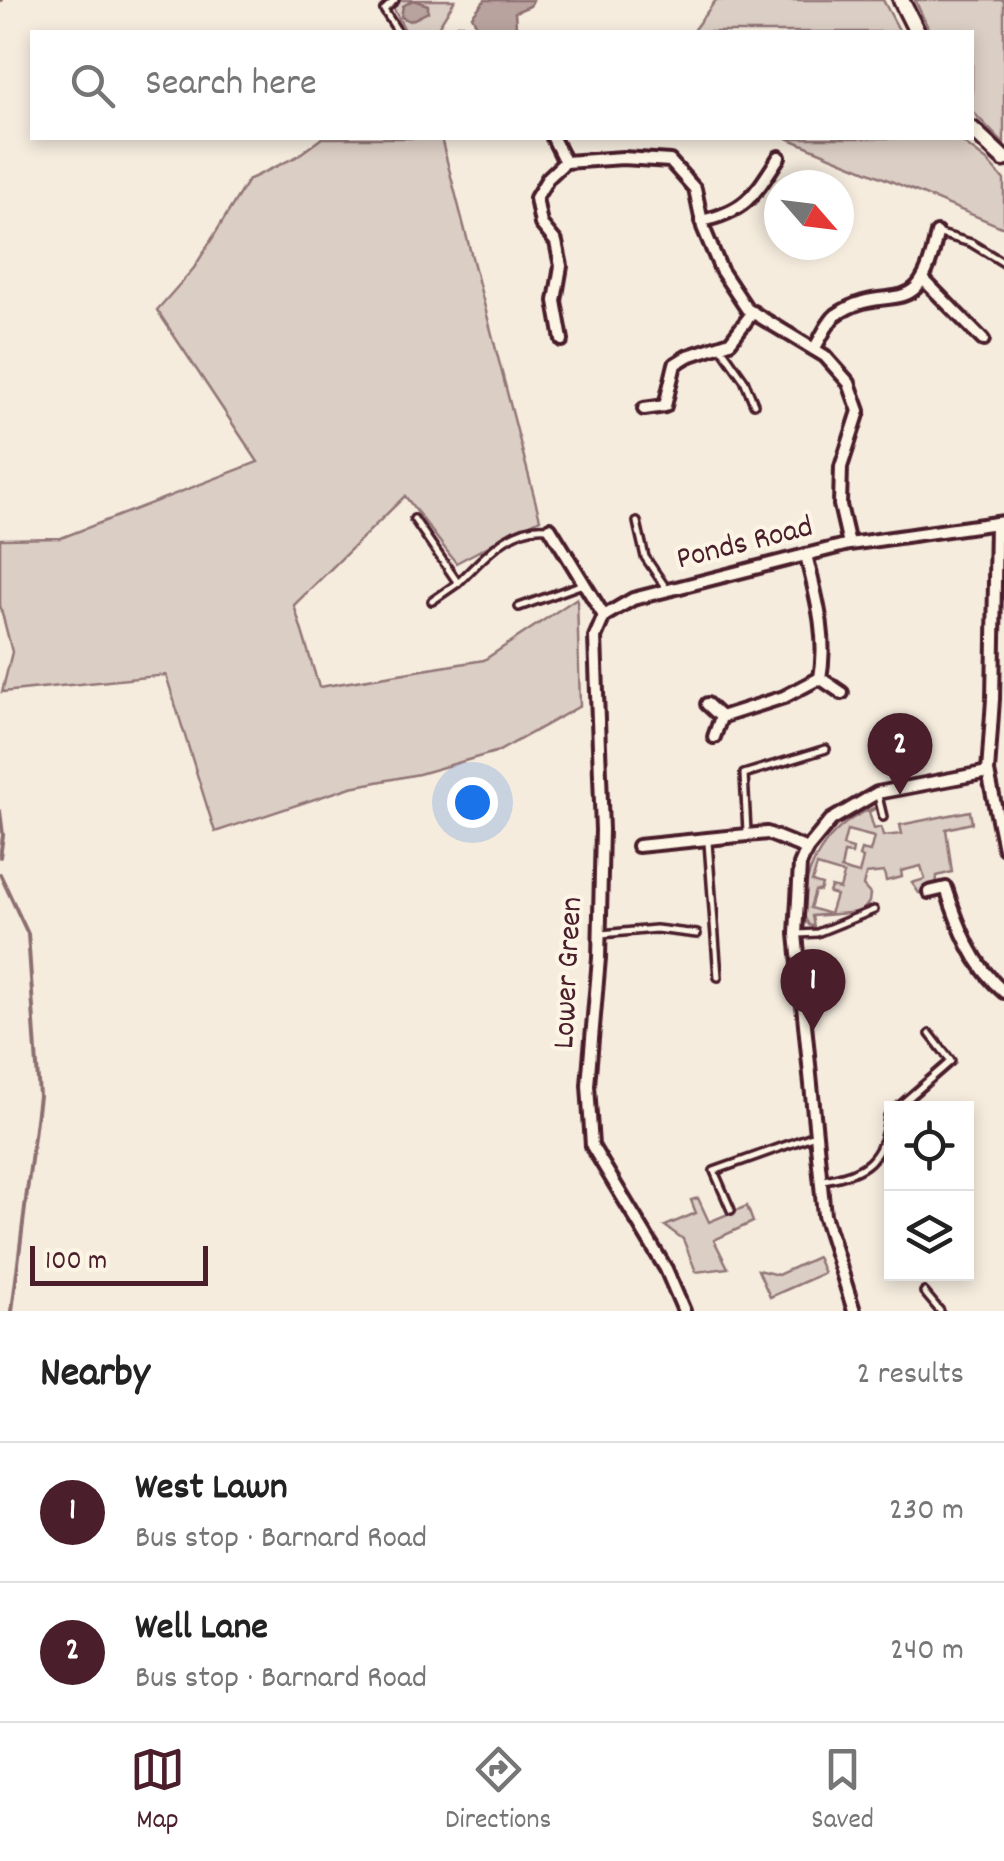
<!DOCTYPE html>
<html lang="en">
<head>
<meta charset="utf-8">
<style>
	body { margin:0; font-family:Dekko,sans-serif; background:#f6f6f6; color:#222 }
	.controls { position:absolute; right:30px; bottom:30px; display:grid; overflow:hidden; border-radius:0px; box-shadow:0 5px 15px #0003 }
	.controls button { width:90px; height:90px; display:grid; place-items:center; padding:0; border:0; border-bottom:2px solid #e0e0e0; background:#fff; color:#222; font:50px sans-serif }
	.compass { position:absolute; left:764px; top:170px; width:90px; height:90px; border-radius:50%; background:#fff; box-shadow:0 5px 15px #0003; rotate:118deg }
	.scale { position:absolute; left:30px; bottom:25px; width:178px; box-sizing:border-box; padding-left:10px; border:5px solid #4a1f2b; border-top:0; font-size:28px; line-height:35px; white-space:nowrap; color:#4a1f2b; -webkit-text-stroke:8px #fcf5e5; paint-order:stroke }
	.you { position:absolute; left:472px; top:802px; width:35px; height:35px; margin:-25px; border:8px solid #fff; border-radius:50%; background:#1a73e8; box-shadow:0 0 0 15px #1a73e833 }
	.badge { display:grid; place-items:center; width:65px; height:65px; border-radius:50%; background:#4a1f2b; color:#fff; font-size:32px; font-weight:700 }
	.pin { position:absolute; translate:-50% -82px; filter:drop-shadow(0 2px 5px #0008) }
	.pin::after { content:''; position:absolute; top:52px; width:35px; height:30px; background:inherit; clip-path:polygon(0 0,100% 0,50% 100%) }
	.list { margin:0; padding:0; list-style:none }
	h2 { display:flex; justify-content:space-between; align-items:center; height:130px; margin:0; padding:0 40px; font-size:42px }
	h2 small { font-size:32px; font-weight:400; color:#767676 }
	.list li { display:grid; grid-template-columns:65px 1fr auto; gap:30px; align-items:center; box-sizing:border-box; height:140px; padding:0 40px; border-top:2px solid #e0e0e0 }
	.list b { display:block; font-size:38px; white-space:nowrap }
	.list p { margin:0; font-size:32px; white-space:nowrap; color:#767676 }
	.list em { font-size:32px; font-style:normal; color:#767676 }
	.icon { flex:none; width:55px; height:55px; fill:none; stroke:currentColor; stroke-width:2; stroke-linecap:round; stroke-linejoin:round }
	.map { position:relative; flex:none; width:1004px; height:1311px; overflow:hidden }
	.search { position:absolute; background:#fff; box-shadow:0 5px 15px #0003; left:30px; right:30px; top:30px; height:110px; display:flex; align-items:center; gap:25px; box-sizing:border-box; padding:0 35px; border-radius:0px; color:#767676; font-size:38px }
	.sheet { height:410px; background:#fff }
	nav { display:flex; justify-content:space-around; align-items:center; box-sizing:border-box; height:140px; border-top:2px solid #e0e0e0; background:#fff; font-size:28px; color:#767676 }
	nav a { display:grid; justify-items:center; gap:5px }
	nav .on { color:#4a1f2b }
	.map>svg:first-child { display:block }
	.green { fill:#dbcec4; stroke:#927678; stroke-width:2.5; fill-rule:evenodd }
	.water { fill:#b8a39e; stroke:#8c6e70; stroke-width:2.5 }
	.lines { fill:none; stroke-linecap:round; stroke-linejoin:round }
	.stream { stroke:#8c6e70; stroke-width:4 }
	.service-casing { stroke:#4a1f2b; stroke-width:12 }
	.minor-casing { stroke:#4a1f2b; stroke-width:18 }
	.secondary-casing { stroke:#4a1f2b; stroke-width:21 }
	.service { stroke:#fcf5e5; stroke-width:5 }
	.minor { stroke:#fcf5e5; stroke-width:10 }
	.secondary { stroke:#fcf5e5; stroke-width:14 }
	.labels { text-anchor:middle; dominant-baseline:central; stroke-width:8; stroke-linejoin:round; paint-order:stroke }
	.street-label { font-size:32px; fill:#4a1f2b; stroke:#fcf5e5 }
</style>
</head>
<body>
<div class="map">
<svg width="1004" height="1311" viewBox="0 0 1004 1311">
	<rect width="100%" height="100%" fill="#f5ecde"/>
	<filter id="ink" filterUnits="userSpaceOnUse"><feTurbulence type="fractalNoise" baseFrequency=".01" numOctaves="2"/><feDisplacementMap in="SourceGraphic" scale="20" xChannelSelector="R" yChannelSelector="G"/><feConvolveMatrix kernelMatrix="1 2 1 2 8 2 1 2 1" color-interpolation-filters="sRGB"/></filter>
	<g filter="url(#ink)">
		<g class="green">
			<polygon points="389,0 455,0 435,32 406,32"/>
			<polygon points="716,0 883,0 900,32 692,32"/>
			<polygon points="915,0 1004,0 1004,144 972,111 972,32 930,32"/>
			<polygon points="322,138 441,138 540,519 456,563 405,496 294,605 319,687 484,660 577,598 580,706 499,751 419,774 351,787 215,832 166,675 2,692 12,652 0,605 0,539 61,538 258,462 157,310 194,268 248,180 296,157"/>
			<polygon points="787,138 957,138 987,161 1004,180 1004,228"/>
			<path d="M880 806 869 812 874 829 881 827 883 836 902 834 900 825 970 811 972 823 946 829 952 872 937 876 936 889 919 893 912 883 925 879 921 866 901 871 902 877 886 881 884 872 866 874 863 886 870 894 869 902 862 912 812 916 814 927 809 925C801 914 803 907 804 894 811 852 839 818 880 806ZM847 830 874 837 870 852 861 850 859 856 863 858 859 874 841 869 844 853 852 854 853 849 843 846ZM817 866 844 874 840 889 831 887 829 893 836 895 830 914 810 908 815 891H820L822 885 812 882Z"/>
			<polygon points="698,1198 709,1222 747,1206 753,1222 714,1240 728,1268 696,1272 683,1239 665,1226 696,1213 691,1200"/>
			<polygon points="817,1257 824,1273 770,1297 758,1270 778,1275"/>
		</g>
		<g class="water">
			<polygon points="413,0 428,5 428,12 410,21 401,17 403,6"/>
			<polygon points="485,0 533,0 530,6 515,12 516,26 508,32 480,32 472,16"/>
		</g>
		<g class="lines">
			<g class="stream">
				<polyline points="0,0 1,0"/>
				<polyline points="0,811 3,835 0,857"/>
				<polyline points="0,874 28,934 39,1096 12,1311"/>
			</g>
			<g class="service-casing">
				<g id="service">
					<polyline points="395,0 384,10 398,32"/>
					<polyline points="461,29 463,32"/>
					<polyline points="937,233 971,243 1004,263"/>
					<polyline points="720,346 744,380 754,404"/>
					<path d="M414 519 458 583C483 559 510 524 547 528"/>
					<polyline points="637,522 645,557 666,588"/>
					<polyline points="432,601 458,583"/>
					<polyline points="519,607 583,584"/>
					<polyline points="898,763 902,788"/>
					<polyline points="878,796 883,817"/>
					<polyline points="747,832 744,774 826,749"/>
					<polyline points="708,842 718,977"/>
					<polyline points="601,934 656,929 697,934"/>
					<polyline points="799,934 817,933 874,910"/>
					<polyline points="897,1108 951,1061 930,1034"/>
					<path d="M823 1180C864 1174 884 1160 888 1116L892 1113"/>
					<polyline points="731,1210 714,1171 815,1135"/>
					<polyline points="924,1292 940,1311"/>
				</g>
			</g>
			<g class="minor-casing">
				<g id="minor">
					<polyline points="553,138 565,162 623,158 670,161 695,189 703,227 721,270 747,309 825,356 849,383 859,411 841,467 840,505 849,544"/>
					<path d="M701 221C747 211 755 194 779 157"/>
					<polyline points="923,279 983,340"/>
					<polyline points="562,340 555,301 561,266 556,242 541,224 536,198 548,178 565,162"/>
					<path d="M814 349C821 339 827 322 836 315 889 278 919 329 937 233"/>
					<polyline points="644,409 665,406 675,364 688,356 730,342 753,312"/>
					<polyline points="996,523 993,699 988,772 1004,848"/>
					<polyline points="550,528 604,616 633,599 849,544 1004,522"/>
					<path d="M806 555C816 596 828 636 820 678L842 693"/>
					<polyline points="604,616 595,637 602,830 599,958 588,1085 592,1146 666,1269 684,1311"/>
					<polyline points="707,704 721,717 714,737"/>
					<polyline points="721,717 784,697 820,678"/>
					<polyline points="638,846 767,833 807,849"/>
					<path d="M929 892 946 888C958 926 973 966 1004 992"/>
					<polyline points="854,1311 824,1215 796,934 800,865 807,849 831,820 877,793 988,772"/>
				</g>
			</g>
			<g class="secondary-casing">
				<g id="secondary">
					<polyline points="901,0 917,32"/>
					<polyline points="972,129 1004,159"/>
				</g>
			</g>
			<use href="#service" class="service"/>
			<use href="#minor" class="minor"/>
			<use href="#secondary" class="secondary"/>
		</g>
	</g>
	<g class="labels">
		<g class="street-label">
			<text transform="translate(745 545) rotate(-14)">Ponds Road</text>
			<text transform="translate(570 973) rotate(-87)">Lower Green</text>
		</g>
	</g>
</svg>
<div class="controls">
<button><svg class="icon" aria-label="locate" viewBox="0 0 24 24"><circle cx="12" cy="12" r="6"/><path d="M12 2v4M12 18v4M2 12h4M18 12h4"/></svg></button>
<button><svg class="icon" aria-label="layers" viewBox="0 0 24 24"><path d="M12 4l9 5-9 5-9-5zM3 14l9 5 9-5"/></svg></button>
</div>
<svg class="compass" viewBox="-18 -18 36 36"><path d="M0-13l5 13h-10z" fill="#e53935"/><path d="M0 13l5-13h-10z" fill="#767676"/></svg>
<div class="scale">100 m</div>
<div class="you"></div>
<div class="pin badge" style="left:813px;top:1031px">1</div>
<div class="pin badge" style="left:900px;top:795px">2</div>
<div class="search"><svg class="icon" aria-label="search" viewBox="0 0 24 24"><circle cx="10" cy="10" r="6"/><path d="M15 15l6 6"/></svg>Search here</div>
</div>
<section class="sheet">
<h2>Nearby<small>2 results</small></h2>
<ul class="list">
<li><span class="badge">1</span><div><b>West Lawn</b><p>Bus stop · Barnard Road</p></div><em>230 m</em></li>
<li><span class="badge">2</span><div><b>Well Lane</b><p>Bus stop · Barnard Road</p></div><em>240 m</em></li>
</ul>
</section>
<nav>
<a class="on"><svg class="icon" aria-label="map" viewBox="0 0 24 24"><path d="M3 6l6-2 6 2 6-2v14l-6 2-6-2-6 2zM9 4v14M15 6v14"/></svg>Map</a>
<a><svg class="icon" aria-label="directions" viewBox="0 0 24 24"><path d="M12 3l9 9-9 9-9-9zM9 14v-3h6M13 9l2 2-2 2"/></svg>Directions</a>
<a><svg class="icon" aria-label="saved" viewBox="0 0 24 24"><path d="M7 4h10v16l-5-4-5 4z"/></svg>Saved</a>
</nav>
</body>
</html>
